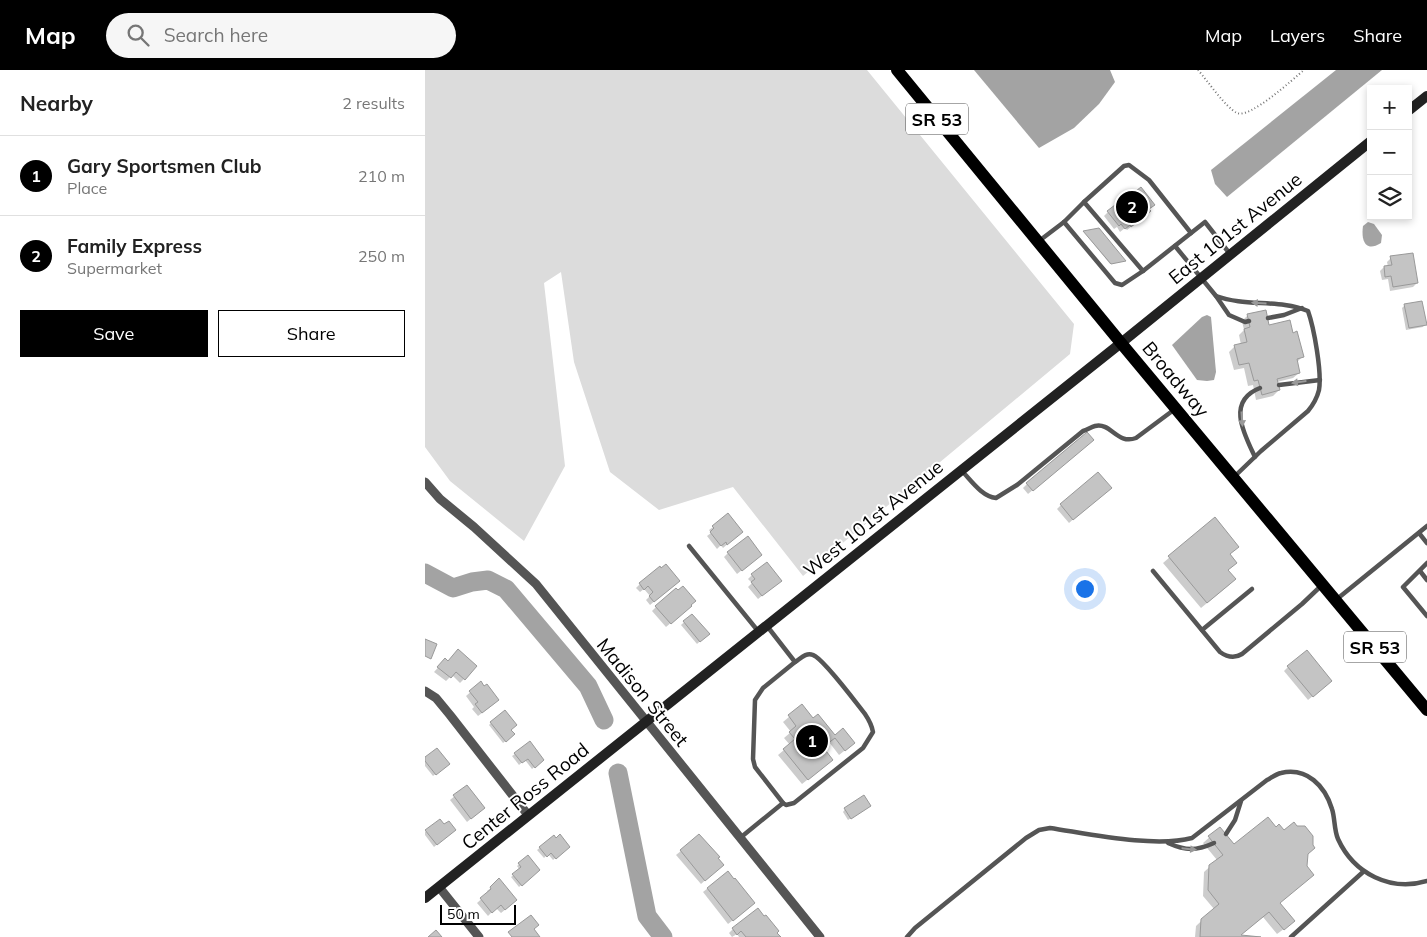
<!DOCTYPE html>
<html lang="en">
<head>
<meta charset="utf-8">
<style>
	body { margin:0; font-family:Mulish,sans-serif; background:#f6f6f6; color:#222 }
	.controls { position:absolute; right:15px; top:15px; display:grid; overflow:hidden; border-radius:0px; box-shadow:0 2px 8px #0003 }
	.controls button { width:45px; height:45px; display:grid; place-items:center; padding:0; border:0; border-bottom:1px solid #e0e0e0; background:#fff; color:#222; font:25px sans-serif }
	.scale { position:absolute; left:15px; bottom:12px; width:76px; box-sizing:border-box; padding-left:5px; border:2px solid #000; border-top:0; font-size:14px; line-height:18px; white-space:nowrap; color:#000; -webkit-text-stroke:4px #fff; paint-order:stroke }
	.you { position:absolute; left:659px; top:518px; width:18px; height:18px; margin:-12px; border:4px solid #fff; border-radius:50%; background:#1a73e8; box-shadow:0 0 0 8px #1a73e833 }
	.badge { display:grid; place-items:center; width:32px; height:32px; border-radius:50%; background:#000; color:#fff; font-size:16px; font-weight:700 }
	.pin { position:absolute; translate:-50% -50%; border:2px solid #fff; box-shadow:0 1px 5px #0006 }
	.list { margin:0; padding:0; list-style:none }
	h2 { display:flex; justify-content:space-between; align-items:center; height:65px; margin:0; padding:0 20px; font-size:21px }
	h2 small { font-size:16px; font-weight:400; color:#767676 }
	.list li { display:grid; grid-template-columns:32px 1fr auto; gap:15px; align-items:center; box-sizing:border-box; height:80px; padding:0 20px; border-top:1px solid #e0e0e0 }
	.list b { display:block; font-size:19px; white-space:nowrap }
	.list p { margin:0; font-size:16px; white-space:nowrap; color:#767676 }
	.list em { font-size:16px; font-style:normal; color:#767676 }
	.actions { display:flex; gap:10px; padding:15px 20px }
	.actions a { flex:1; padding:11px 0; border:1px solid #000; border-radius:0px; text-align:center; font-size:18px; color:#000 }
	.actions .main { background:#000; color:#fff }
	.icon { flex:none; width:28px; height:28px; fill:none; stroke:currentColor; stroke-width:2; stroke-linecap:round; stroke-linejoin:round }
	.map { position:relative; flex:none; width:1002px; height:867px; overflow:hidden }
	header { display:flex; align-items:center; gap:30px; box-sizing:border-box; height:70px; padding:0 25px; background:#000; color:#fff }
	header strong { font-size:24px }
	nav { display:flex; gap:28px; margin-inline-start:auto; font-size:18px }
	.search { width:350px; height:45px; background:#f6f6f6; display:flex; align-items:center; gap:12px; box-sizing:border-box; padding:0 18px; border-radius:28px; color:#767676; font-size:19px }
	main { display:flex }
	aside { flex:1; background:#fff }
	.map>svg:first-child { display:block }
	.green { fill:#dcdcdc }
	.water { fill:#a3a3a3 }
	.shadow { fill:#0003 }
	.lines { fill:none; stroke-linecap:round; stroke-linejoin:round }
	.river { stroke:#a3a3a3; stroke-width:19 }
	.building { fill:#c4c4c4; stroke:#999 }
	.path { stroke:#777; stroke-width:2; stroke-dasharray:1 2.5; stroke-linecap:butt }
	.lane { stroke:#555; stroke-width:4.5 }
	.street { stroke:#555; stroke-width:9 }
	.secondary { stroke:#222; stroke-width:10 }
	.primary { stroke:#000; stroke-width:12 }
	.oneway { fill:#999 }
	.labels { text-anchor:middle; dominant-baseline:central; stroke-width:4; stroke-linejoin:round; paint-order:stroke }
	.shield { fill:#fff; stroke:#4c4c4c; stroke-width:1 }
	.shield-label { font-size:18px; font-weight:bold; fill:#000 }
	.street-label { font-size:19px; fill:#000; stroke:#fff }
</style>
</head>
<body>
<header>
<strong>Map</strong>
<div class="search"><svg class="icon" aria-label="search" viewBox="0 0 24 24"><circle cx="10" cy="10" r="6"/><path d="M15 15l6 6"/></svg>Search here</div>
<nav><a>Map</a><a>Layers</a><a>Share</a></nav>
</header>
<main>
<aside>
<h2>Nearby<small>2 results</small></h2>
<ul class="list">
<li><span class="badge">1</span><div><b>Gary Sportsmen Club</b><p>Place</p></div><em>210 m</em></li>
<li><span class="badge">2</span><div><b>Family Express</b><p>Supermarket</p></div><em>250 m</em></li>
</ul>
<div class="actions"><a class="main">Save</a><a>Share</a></div>
</aside>
<div class="map">
<svg width="1002" height="867" viewBox="0 0 1002 867">
	<rect width="100%" height="100%" fill="#fff"/>
	<polygon class="green" points="0,0 442,0 649,254 645,284 378,506 308,417 234,440 185,402 149,292 136,202 119,213 140,396 99,471 25,411 0,377"/>
	<g class="water">
		<polygon points="549,0 685,0 690,12 674,34 649,58 614,78"/>
		<polygon points="911,0 957,0 802,127 790,114 786,100"/>
		<path d="M943 152 949 154 957 165 956 173C940 183 936 170 938 156Z"/>
		<polygon points="782,245 786,247 791,302 789,310 782,311 772,310 747,275 777,247"/>
	</g>
	<g class="shadow">
		<polygon points="699,126 702,130 723,140 720,145 702,160 700,158 695,162 692,157 689,159 679,146"/>
		<polygon points="659,162 699,191 685,194"/>
		<polygon points="966,188 992,213 988,217 965,221 963,209 957,210 955,201 959,197 963,197 962,192"/>
		<polygon points="980,235 1000,254 998,257 981,260 977,238"/>
		<polygon points="823,245 843,256 867,264 877,287 871,293 874,303 868,308 852,312 854,320 848,326 831,330 828,315 823,316 819,298 809,300 804,282 810,276 816,275 814,265 819,260 817,251"/>
		<polygon points="663,374 603,424 598,418 602,414"/>
		<polygon points="681,421 644,453 632,439 636,435"/>
		<polygon points="789,449 804,485 811,493 802,501 804,515 776,538 738,493"/>
		<polygon points="288,457 312,466 298,478 296,475 292,479 282,466 286,463 284,460"/>
		<polygon points="303,483 332,488 312,504 299,487"/>
		<polygon points="327,505 351,515 333,529 323,517 327,513 323,509"/>
		<polygon points="215,514 249,515 225,535 221,530 225,526 219,519 215,522 211,518"/>
		<polygon points="231,537 261,540 241,557 227,541"/>
		<polygon points="267,545 283,564 272,574 256,555"/>
		<polygon points="20,590 39,609 35,613 27,605 21,611 9,602"/>
		<polygon points="863,597 901,615 883,630 859,601"/>
		<polygon points="56,613 69,634 53,646 47,639 49,637 41,626"/>
		<polygon points="377,636 388,649 423,678 414,685 404,672 397,678 401,695 377,714 353,685 365,675 359,668 366,662 358,652"/>
		<polygon points="66,653 86,667 78,673 64,655"/>
		<polygon points="90,684 115,692 107,699 100,690 94,695 87,686"/>
		<polygon points="0,689 21,696 8,706 0,696"/>
		<polygon points="42,716 55,741 42,752 25,730"/>
		<polygon points="442,738 423,750 418,742 420,739"/>
		<polygon points="15,750 27,762 9,777 0,765 0,762"/>
		<polygon points="795,758 808,776 851,758 882,784 854,833 863,856 852,864 838,847 814,866 830,867 770,867 771,856 789,839 778,826 779,802 792,790 778,773"/>
		<polygon points="274,766 293,799 276,814 251,785"/>
		<polygon points="128,767 141,779 128,790 123,784 119,788 112,780"/>
		<polygon points="103,787 114,800 94,817 86,807 95,800 92,796"/>
		<polygon points="302,803 325,837 303,854 278,822"/>
		<polygon points="66,818 87,834 76,843 71,838 63,846 52,833 63,823 62,821"/>
		<polygon points="308,859 351,863 354,867 314,867 312,864 307,867 304,863"/>
	</g>
	<g class="lines">
		<g class="river">
			<polyline points="0,503 28,518 47,512 63,510 81,519 163,616 179,650"/>
			<polyline points="193,703 222,846 238,867"/>
		</g>
	</g>
	<g class="building">
		<polygon points="716,117 730,135 724,139 726,141 706,157 705,155 700,159 696,154 694,156 682,141 694,132 692,130 699,124 702,128"/>
		<polygon points="674,158 701,191 686,194 658,161"/>
		<polygon points="988,183 993,213 968,217 966,206 960,207 959,196 967,195 965,186"/>
		<polygon points="997,231 1002,255 984,258 979,234"/>
		<polygon points="841,240 844,255 865,250 868,263 872,261 879,287 872,289 875,303 852,309 855,320 837,325 833,310 829,311 824,293 814,295 809,275 822,272 819,259 825,257 822,244"/>
		<polygon points="662,362 669,370 608,421 601,413"/>
		<polygon points="673,402 687,418 648,450 635,434"/>
		<polygon points="303,443 318,462 302,475 301,472 296,476 285,462 289,458 287,456"/>
		<polygon points="790,447 814,477 805,484 812,493 803,500 811,509 782,533 743,486"/>
		<polygon points="323,466 337,485 317,501 302,482"/>
		<polygon points="342,492 357,511 337,526 326,512 330,509 326,504"/>
		<polygon points="241,494 255,511 229,532 224,526 228,522 223,516 219,520 214,513 235,496 236,498"/>
		<polygon points="258,516 271,531 266,535 267,536 246,554 230,536 251,518 253,520"/>
		<polygon points="267,544 285,564 275,572 258,551"/>
		<polygon points="0,569 12,574 6,589 0,586"/>
		<polygon points="33,579 52,596 40,610 31,602 26,608 12,597 20,588 23,591"/>
		<polygon points="882,580 907,611 888,627 862,596"/>
		<polygon points="56,611 59,616 62,614 74,630 57,643 50,634 53,632 44,621"/>
		<polygon points="377,634 388,648 393,644 410,665 418,658 430,673 420,681 410,668 398,677 408,690 383,710 358,679 370,669 364,662 371,656 363,645"/>
		<polygon points="80,640 92,655 86,660 90,664 81,672 65,652"/>
		<polygon points="105,671 119,690 110,698 103,689 97,693 89,683"/>
		<polygon points="12,678 25,694 11,705 0,691 0,687"/>
		<polygon points="42,715 60,738 46,749 28,725"/>
		<polygon points="439,725 446,736 426,749 419,738"/>
		<polygon points="843,747 851,757 854,754 859,760 869,752 872,756 880,756 888,766 888,775 890,778 883,784 882,796 889,805 855,833 870,851 859,860 844,842 816,865 836,867 775,867 776,849 794,834 783,820 784,795 798,785 783,766 795,757 809,774"/>
		<polygon points="15,749 19,754 24,751 31,760 12,775 0,760"/>
		<polygon points="135,764 145,777 131,789 126,783 122,787 114,777 129,765 131,768"/>
		<polygon points="274,764 295,787 293,788 299,795 280,811 255,780"/>
		<polygon points="103,785 115,800 97,816 87,804 96,797 93,793"/>
		<polygon points="303,801 309,809 310,808 330,833 308,851 282,818"/>
		<polygon points="74,808 92,830 80,840 76,835 67,843 55,828 66,819 65,817"/>
		<polygon points="333,838 339,846 341,845 354,861 352,863 356,867 321,867 316,861 312,865 307,858"/>
		<polygon points="106,845 114,855 109,859 115,867 87,867 83,862"/>
		<polygon points="11,860 17,867 3,867"/>
	</g>
	<g class="lines">
		<path class="path" d="M773 0C782 10 801 38 812 43 825 49 868 9 879 0"/>
		<g class="lane">
			<polyline points="659,132 699,96 704,95 724,110 766,163"/>
			<polyline points="639,152 690,213 697,215 718,201"/>
			<polyline points="614,171 639,152 659,132 718,201 780,152 805,184"/>
			<polyline points="750,176 791,226 804,245 820,252 824,251"/>
			<path d="M791 226C821 237 854 229 883 241 889 258 897 302 894 320 892 328 888 335 883 341L836 381 810 406"/>
			<polyline points="843,248 859,245 877,238"/>
			<polyline points="854,315 895,310"/>
			<path d="M830 387C819 364 801 331 835 318"/>
			<path d="M536 400C546 410 556 426 571 428L592 415 658 361C662 360 666 357 670 356 686 352 692 375 711 368L750 339"/>
			<polyline points="994,463 1002,473"/>
			<polyline points="264,476 333,561"/>
			<polyline points="1002,493 978,517 1002,546"/>
			<path d="M728 501 795 582C802 587 809 589 817 584L877 534 897 515"/>
			<polyline points="995,501 1002,510"/>
			<polyline points="912,529 1002,456"/>
			<polyline points="777,560 827,519"/>
			<path d="M358 733 361 735 369 733 438 678 448 662C447 656 444 650 440 644 432 634 398 588 388 585 381 582 375 589 370 592"/>
			<polyline points="801,764 810,750 816,731"/>
			<polyline points="315,768 358,733 330,697 328,689 330,630 338,618 370,592 342,556"/>
			<path d="M743 773C761 781 771 781 789 773"/>
			<path d="M482 867 490 858 601 768 614 760 625 758C665 764 729 778 767 768L842 710C846 708 851 704 856 703 882 697 900 716 907 739 910 748 909 760 913 769 929 804 966 822 1002 811"/>
			<polyline points="866,867 938,802"/>
		</g>
		<g class="street">
			<polyline points="0,412 15,429 49,457 111,514 395,867"/>
			<polyline points="0,621 11,628 25,645 103,745"/>
			<polyline points="14,817 54,867"/>
		</g>
		<g class="secondary">
			<polyline points="983,41 1002,26"/>
			<polyline points="0,828 696,273 946,71"/>
		</g>
		<polyline class="primary" points="472,0 696,273 1002,640"/>
	</g>
	<defs><path id="oneway-solid" d="M-6-.8H1V-3.2L6.5 0L1 3.2V.8H-6Z" transform="scale(1.25)"/></defs>
	<g class="oneway">
		<use href="#oneway-solid" transform="translate(834 233) rotate(-176)"/>
		<use href="#oneway-solid" transform="translate(874 312) rotate(172)"/>
		<use href="#oneway-solid" transform="translate(817 349) rotate(86)"/>
		<use href="#oneway-solid" transform="translate(764 779) rotate(6)"/>
	</g>
	<g class="labels">
		<g class="shield">
			<rect x="481" y="33.5" width="62" height="31" rx="4"/>
			<rect x="919" y="561.5" width="62" height="31" rx="4"/>
		</g>
		<g class="shield-label">
			<text x="512" y="49">SR 53</text>
			<text x="950" y="577">SR 53</text>
		</g>
		<g class="street-label">
			<text transform="translate(810 158) rotate(-39)">East 101st Avenue</text>
			<text transform="translate(751 309) rotate(50)">Broadway</text>
			<text transform="translate(448 448) rotate(-39)">West 101st Avenue</text>
			<text transform="translate(218 622) rotate(51)">Madison Street</text>
			<text transform="translate(100 726) rotate(-39)">Center Ross Road</text>
		</g>
	</g>
</svg>
<div class="controls">
<button>+</button>
<button>−</button>
<button><svg class="icon" aria-label="layers" viewBox="0 0 24 24"><path d="M12 4l9 5-9 5-9-5zM3 14l9 5 9-5"/></svg></button>
</div>
<div class="scale">50 m</div>
<div class="you"></div>
<div class="pin badge" style="left:387px;top:671px">1</div>
<div class="pin badge" style="left:707px;top:137px">2</div>
</div>
</main>
</body>
</html>
